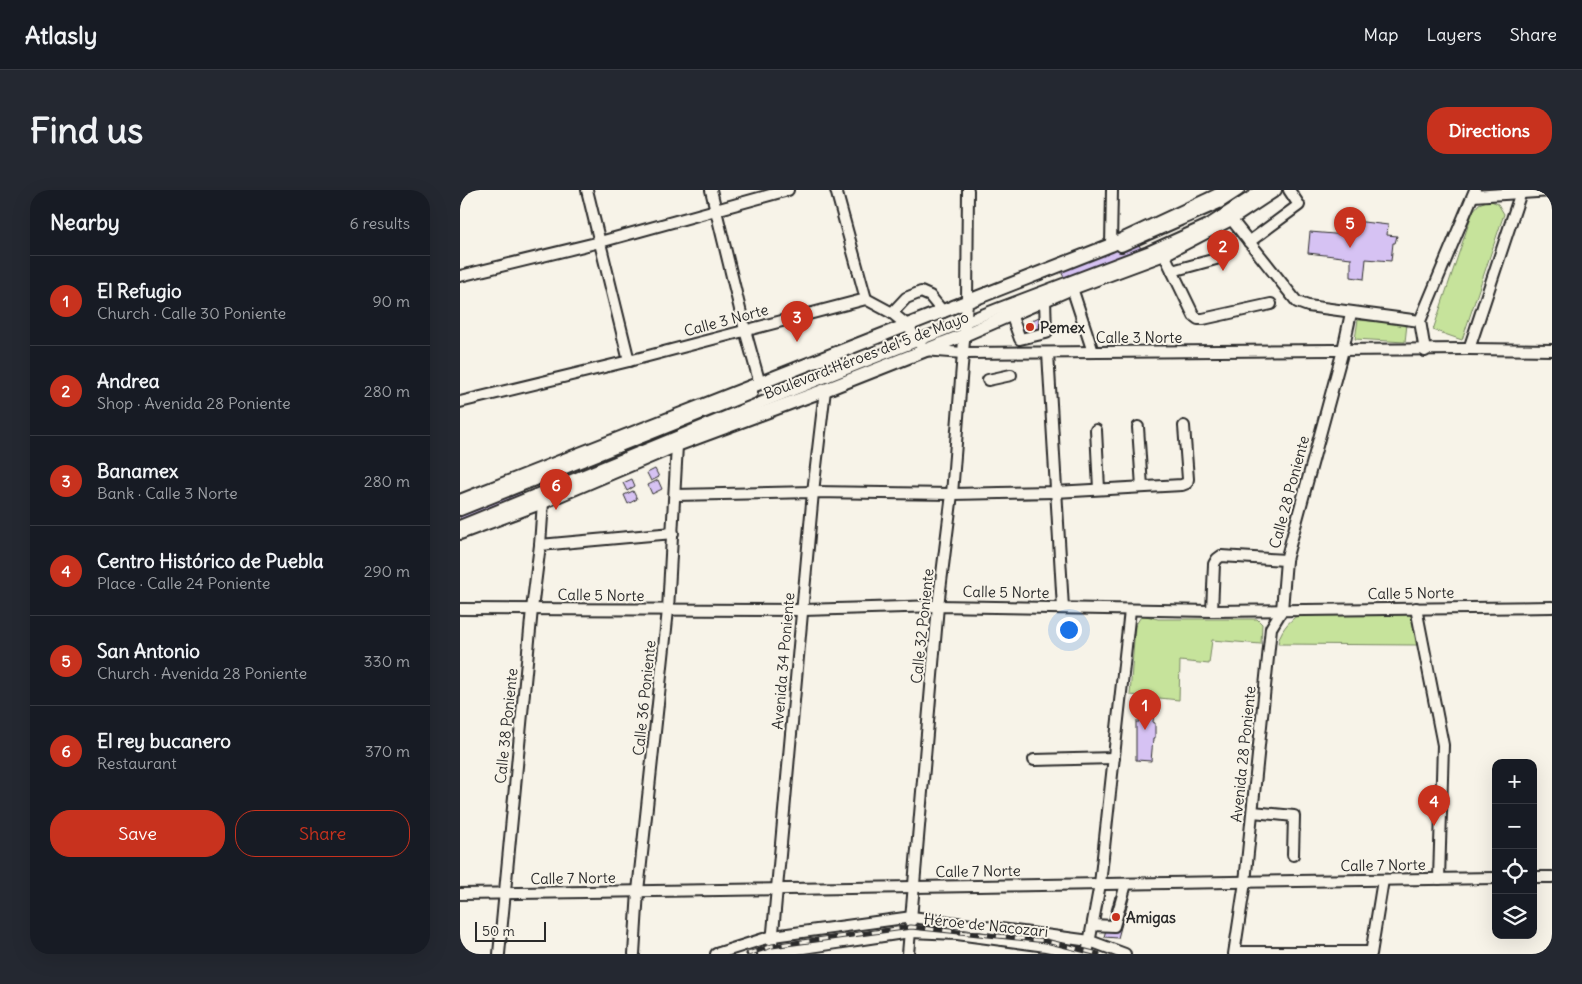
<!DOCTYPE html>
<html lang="en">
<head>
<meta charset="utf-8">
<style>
	body { margin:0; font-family:Delius,sans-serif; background:#242831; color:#f1f3f6 }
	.controls { position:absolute; right:15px; bottom:15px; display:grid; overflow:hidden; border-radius:10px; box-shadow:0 5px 20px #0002 }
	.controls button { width:45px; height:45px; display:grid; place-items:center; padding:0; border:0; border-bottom:1px solid #363941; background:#171b24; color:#f1f3f6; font:25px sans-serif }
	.scale { position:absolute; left:15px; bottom:12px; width:71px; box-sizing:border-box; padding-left:5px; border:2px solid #2b2b2b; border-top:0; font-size:14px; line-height:18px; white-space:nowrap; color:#2b2b2b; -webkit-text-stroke:4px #f7f3e8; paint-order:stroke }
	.you { position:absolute; left:608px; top:439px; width:18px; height:18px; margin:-12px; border:4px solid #fff; border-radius:50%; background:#1a73e8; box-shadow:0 0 0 8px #1a73e833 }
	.badge { display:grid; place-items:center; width:32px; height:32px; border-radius:50%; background:#c8321e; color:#fff; font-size:16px; font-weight:700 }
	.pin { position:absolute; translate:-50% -41px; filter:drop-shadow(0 1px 2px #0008) }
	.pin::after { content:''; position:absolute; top:26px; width:18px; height:15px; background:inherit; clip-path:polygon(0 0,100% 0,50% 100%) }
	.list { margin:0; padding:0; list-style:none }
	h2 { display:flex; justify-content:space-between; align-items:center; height:65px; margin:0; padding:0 20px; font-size:21px }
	h2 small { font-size:16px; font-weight:400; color:#9ea1a6 }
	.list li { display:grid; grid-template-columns:32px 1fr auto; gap:15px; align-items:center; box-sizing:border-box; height:90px; padding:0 20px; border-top:1px solid #363941 }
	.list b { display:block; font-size:19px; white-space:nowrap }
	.list p { margin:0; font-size:16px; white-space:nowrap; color:#9ea1a6 }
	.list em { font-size:16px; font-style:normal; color:#9ea1a6 }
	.actions { display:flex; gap:10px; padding:15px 20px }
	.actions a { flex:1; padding:11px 0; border:1px solid #c8321e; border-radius:20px; text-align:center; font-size:18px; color:#c8321e }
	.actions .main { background:#c8321e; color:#fff }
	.icon { flex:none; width:28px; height:28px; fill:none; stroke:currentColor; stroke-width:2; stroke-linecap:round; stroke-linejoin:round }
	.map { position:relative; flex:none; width:1092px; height:764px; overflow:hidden; border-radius:20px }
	header { display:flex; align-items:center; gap:30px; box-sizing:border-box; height:70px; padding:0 25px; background:#171b24; border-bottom:1px solid #363941 }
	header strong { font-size:24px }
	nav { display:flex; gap:28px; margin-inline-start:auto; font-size:18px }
	.intro { display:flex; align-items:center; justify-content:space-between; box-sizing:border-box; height:120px; padding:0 30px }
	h1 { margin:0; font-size:35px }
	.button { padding:12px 22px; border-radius:20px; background:#c8321e; color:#fff; font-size:18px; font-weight:700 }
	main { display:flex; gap:30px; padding:0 30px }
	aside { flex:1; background:#171b24; border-radius:20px; box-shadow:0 5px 20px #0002 }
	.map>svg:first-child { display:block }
	.green { fill:#c6e39b; stroke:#788763 }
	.building { fill:#d6c2f3; stroke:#2b2b2b }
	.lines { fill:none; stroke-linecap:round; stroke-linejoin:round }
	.minor-casing { stroke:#2b2b2b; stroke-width:14 }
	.major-casing { stroke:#2b2b2b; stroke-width:16 }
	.minor { stroke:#f7f3e8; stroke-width:10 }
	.major { stroke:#f7f3e8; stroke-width:12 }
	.rail-casing { stroke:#2b2b2b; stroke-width:5 }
	.rail { stroke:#f7f3e8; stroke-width:3; stroke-dasharray:9; stroke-linecap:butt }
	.poi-dot { fill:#c8321e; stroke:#f7f3e8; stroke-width:2 }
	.labels { text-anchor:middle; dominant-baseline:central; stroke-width:4; stroke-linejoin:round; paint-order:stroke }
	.street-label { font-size:15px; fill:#2b2b2b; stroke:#f7f3e8 }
	.poi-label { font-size:15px; font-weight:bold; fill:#2b2b2b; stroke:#f7f3e8; text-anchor:start }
</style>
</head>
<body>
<header>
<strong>Atlasly</strong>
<nav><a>Map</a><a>Layers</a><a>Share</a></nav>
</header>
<div class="intro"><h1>Find us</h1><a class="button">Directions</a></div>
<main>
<aside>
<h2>Nearby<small>6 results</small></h2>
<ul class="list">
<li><span class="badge">1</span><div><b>El Refugio</b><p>Church · Calle 30 Poniente</p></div><em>90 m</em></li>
<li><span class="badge">2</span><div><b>Andrea</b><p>Shop · Avenida 28 Poniente</p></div><em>280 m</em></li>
<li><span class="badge">3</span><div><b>Banamex</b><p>Bank · Calle 3 Norte</p></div><em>280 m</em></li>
<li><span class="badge">4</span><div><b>Centro Histórico de Puebla</b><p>Place · Calle 24 Poniente</p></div><em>290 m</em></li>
<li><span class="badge">5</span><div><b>San Antonio</b><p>Church · Avenida 28 Poniente</p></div><em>330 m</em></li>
<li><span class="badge">6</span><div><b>El rey bucanero</b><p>Restaurant</p></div><em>370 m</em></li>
</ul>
<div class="actions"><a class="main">Save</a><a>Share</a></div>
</aside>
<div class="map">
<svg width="1092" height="764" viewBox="0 0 1092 764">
	<rect width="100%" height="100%" fill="#f7f3e8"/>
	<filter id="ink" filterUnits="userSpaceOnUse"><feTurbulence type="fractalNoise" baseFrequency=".02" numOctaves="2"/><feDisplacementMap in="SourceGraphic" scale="10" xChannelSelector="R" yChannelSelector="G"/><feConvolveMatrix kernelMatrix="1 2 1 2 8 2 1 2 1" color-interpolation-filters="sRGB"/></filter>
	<g filter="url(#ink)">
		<g class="green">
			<polygon points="1029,10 1038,14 1044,24 1002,150 973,140 1013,21 1019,14"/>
			<polygon points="898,130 947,134 945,152 895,149"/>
			<path d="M948 421 954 425 957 455 818 454C820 441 828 432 838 425Z"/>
			<polygon points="682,425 698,429 797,429 802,434 801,454 752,450 749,474 720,471 719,510 670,505 675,436"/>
		</g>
		<g class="building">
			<polygon points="887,30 928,35 927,45 937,46 935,53 933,53 931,71 906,69 904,89 891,87 891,68 848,63 850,42 886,45"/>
			<polygon points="678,52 683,64 606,92 601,81"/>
			<polygon points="579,127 584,137 561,148 556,138"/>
			<polygon points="195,279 199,287 191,291 187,283"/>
			<polygon points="172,289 175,296 167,301 163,293"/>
			<polygon points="198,290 202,299 192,304 188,295"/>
			<polygon points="60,298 63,307 0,333 0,322"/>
			<polygon points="173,301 177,309 168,314 164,305"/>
			<polygon points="680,512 695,512 693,532 695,533 695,548 693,549 691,571 676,570 676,532 679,532"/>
			<polygon points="655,706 669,708 658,748 644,747"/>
		</g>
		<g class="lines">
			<g class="minor-casing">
				<g id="minor">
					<polyline points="127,0 169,171"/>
					<polyline points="251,0 285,140 300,194"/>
					<polyline points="376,0 406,109"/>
					<polyline points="1013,6 1092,1"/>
					<polyline points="771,29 837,112 848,116 960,131"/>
					<polyline points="789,52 839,15 829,0"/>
					<polyline points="651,55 652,0"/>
					<polyline points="661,56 759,13 779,0"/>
					<polyline points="704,64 734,126 738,129 743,129 811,114"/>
					<polyline points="712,81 756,69"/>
					<polyline points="0,86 140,52 328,0"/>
					<polyline points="612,98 633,162"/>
					<polyline points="432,123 446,108 461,102 470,106 483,122"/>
					<polyline points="551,124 560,149 586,143 585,109"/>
					<polyline points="1009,159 1061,2"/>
					<polyline points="965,161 960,131 1015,0"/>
					<polyline points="588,163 603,418"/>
					<polyline points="528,190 551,185"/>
					<polyline points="0,212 169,171 406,109 432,123 447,135 464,160 503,163 1009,159 1092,160"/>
					<polyline points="678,237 682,297"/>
					<polyline points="636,240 639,299"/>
					<polyline points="215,305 353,302 492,304 595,302 722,295 727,293 728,289 724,236"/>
					<polyline points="0,320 292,203"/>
					<polyline points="0,336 285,219 540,118 688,62 748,35 802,0"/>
					<polyline points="80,355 213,343"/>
					<polyline points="956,418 983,555 979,689"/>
					<polyline points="0,419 343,420 478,416 752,421 1092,417"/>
					<polyline points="752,421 754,374 757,369 761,366 826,370"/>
					<polyline points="574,570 654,568"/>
					<polyline points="793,622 834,626 833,665"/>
					<polyline points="1073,687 1092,687"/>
					<polyline points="0,704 1036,688"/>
					<polyline points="633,735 654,736 666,694"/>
					<polyline points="775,762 911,762"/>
					<polyline points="39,764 72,419 80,355 83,312"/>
					<polyline points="174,764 178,701 208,420 217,255"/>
					<polyline points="256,764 313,746 452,727 630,751 665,764"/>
					<polyline points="303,764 450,742 497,744 586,756 626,764"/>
					<polyline points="311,764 353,302 365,200"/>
					<polyline points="448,764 478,416 492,304 507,112 508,0"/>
					<polyline points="627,764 640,694 670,420"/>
					<polyline points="774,764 785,692 811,438 822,420 826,370 883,160 891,123"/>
					<polyline points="911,764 923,690"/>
				</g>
			</g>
			<g class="major-casing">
				<g id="major">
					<polyline points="0,311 651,55 769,0"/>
					<polyline points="0,343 83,312 217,255 365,200 504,145 612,98 704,64 771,29 815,0"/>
				</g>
			</g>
			<use href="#minor" class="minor"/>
			<use href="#major" class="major"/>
			<g class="rail-casing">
				<polyline id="rail" points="288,764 312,756 451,737 586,751 638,764"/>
			</g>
			<use href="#rail" class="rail"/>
		</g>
	</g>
	<g class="poi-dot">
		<circle cx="570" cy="137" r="5"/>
		<circle cx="656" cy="727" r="5"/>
	</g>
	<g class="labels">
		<g class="street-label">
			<text transform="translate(266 130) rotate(-15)">Calle 3 Norte</text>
			<text x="679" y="147">Calle 3 Norte</text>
			<text transform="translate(406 165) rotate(-21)">Boulevard Héroes del 5 de Mayo</text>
			<text transform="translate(829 302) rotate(-75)">Calle 28 Poniente</text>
			<text transform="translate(546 402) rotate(1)">Calle 5 Norte</text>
			<text transform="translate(951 403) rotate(-1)">Calle 5 Norte</text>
			<text transform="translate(141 405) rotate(1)">Calle 5 Norte</text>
			<text transform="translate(462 436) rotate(-84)">Calle 32 Poniente</text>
			<text transform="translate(323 471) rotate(-85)">Avenida 34 Poniente</text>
			<text transform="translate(184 508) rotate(-84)">Calle 36 Poniente</text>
			<text transform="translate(46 536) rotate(-84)">Calle 38 Poniente</text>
			<text transform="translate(783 564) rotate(-84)">Avenida 28 Poniente</text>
			<text transform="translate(923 675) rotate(-1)">Calle 7 Norte</text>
			<text transform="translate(518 681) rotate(-1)">Calle 7 Norte</text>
			<text transform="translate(113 688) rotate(-1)">Calle 7 Norte</text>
			<text transform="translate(526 735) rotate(6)">Héroe de Nacozari</text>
		</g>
		<g class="poi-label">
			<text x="580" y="137">Pemex</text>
			<text x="666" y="727">Amigas</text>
		</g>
	</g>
</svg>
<div class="controls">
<button>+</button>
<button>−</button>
<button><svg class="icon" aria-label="locate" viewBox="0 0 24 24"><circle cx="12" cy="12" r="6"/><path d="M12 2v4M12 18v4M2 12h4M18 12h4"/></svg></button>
<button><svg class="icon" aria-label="layers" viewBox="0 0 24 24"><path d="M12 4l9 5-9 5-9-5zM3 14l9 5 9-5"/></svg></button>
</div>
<div class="scale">50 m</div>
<div class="you"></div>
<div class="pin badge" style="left:685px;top:540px">1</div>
<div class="pin badge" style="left:763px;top:81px">2</div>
<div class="pin badge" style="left:337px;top:152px">3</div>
<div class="pin badge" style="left:974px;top:636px">4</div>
<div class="pin badge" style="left:890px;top:58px">5</div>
<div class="pin badge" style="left:96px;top:320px">6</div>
</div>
</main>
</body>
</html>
